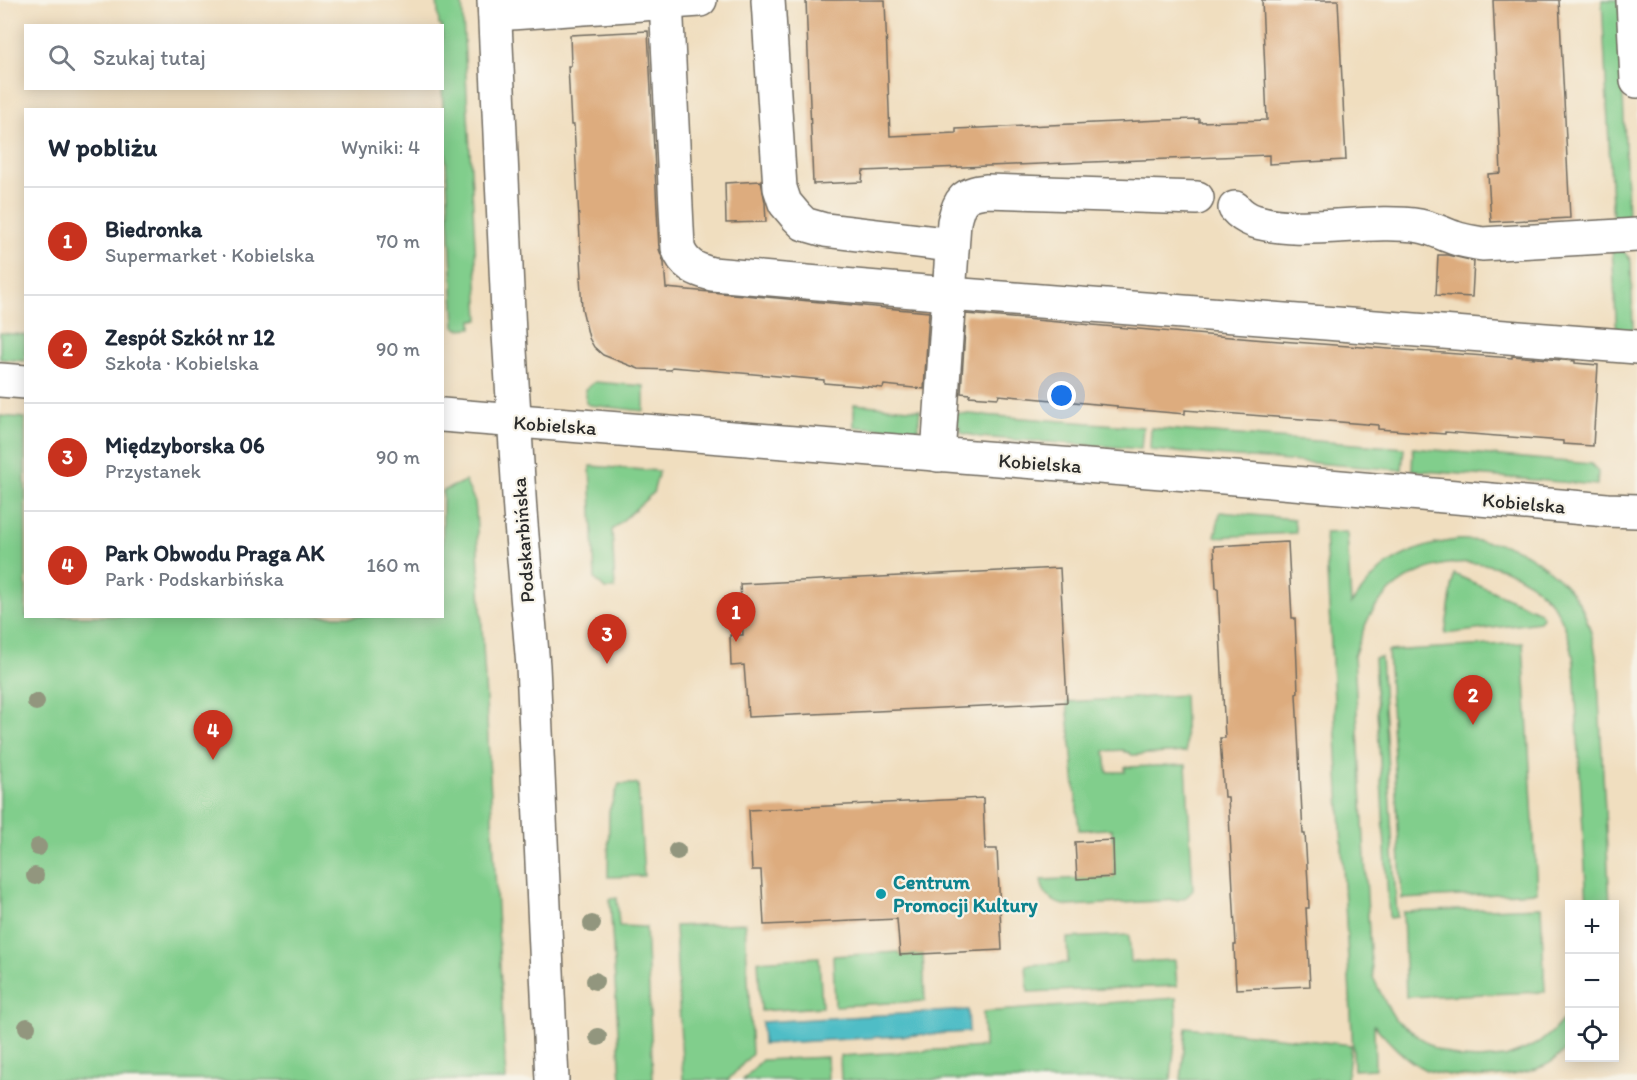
<!DOCTYPE html>
<html lang="pl">
<head>
<meta charset="utf-8">
<style>
	body { margin:0; font-family:Itim,sans-serif; background:#f6f6f7; color:#1f2937 }
	.controls { position:absolute; right:18px; bottom:18px; display:grid; overflow:hidden; border-radius:0px; box-shadow:0 3px 15px #0003 }
	.controls button { width:54px; height:54px; display:grid; place-items:center; padding:0; border:0; border-bottom:2px solid #e0e1e3; background:#fff; color:#1f2937; font:30px sans-serif }
	.you { position:absolute; left:1062px; top:396px; width:21px; height:21px; margin:-15px; border:4px solid #fff; border-radius:50%; background:#1a73e8; box-shadow:0 0 0 9px #1a73e833 }
	.badge { display:grid; place-items:center; width:39px; height:39px; border-radius:50%; background:#c8321e; color:#fff; font-size:20px; font-weight:700 }
	.pin { position:absolute; translate:-50% -50px; filter:drop-shadow(0 2px 3px #0008) }
	.pin::after { content:''; position:absolute; top:32px; width:21px; height:18px; background:inherit; clip-path:polygon(0 0,100% 0,50% 100%) }
	.list { margin:0; padding:0; list-style:none }
	h2 { display:flex; justify-content:space-between; align-items:center; height:78px; margin:0; padding:0 24px; font-size:26px }
	h2 small { font-size:20px; font-weight:400; color:#747a83 }
	.list li { display:grid; grid-template-columns:39px 1fr auto; gap:18px; align-items:center; box-sizing:border-box; height:108px; padding:0 24px; border-top:2px solid #e0e1e3 }
	.list b { display:block; font-size:22px; white-space:nowrap }
	.list p { margin:0; font-size:20px; white-space:nowrap; color:#747a83 }
	.list em { font-size:20px; font-style:normal; color:#747a83 }
	.icon { flex:none; width:33px; height:33px; fill:none; stroke:currentColor; stroke-width:2; stroke-linecap:round; stroke-linejoin:round }
	.map { position:relative; flex:none; width:1637px; height:1080px; overflow:hidden }
	.search { position:absolute; background:#fff; box-shadow:0 3px 15px #0003; left:24px; top:24px; width:420px; height:66px; display:flex; align-items:center; gap:15px; box-sizing:border-box; padding:0 21px; border-radius:0px; color:#747a83; font-size:22px }
	.panel { position:absolute; background:#fff; box-shadow:0 3px 15px #0003; left:24px; top:108px; width:420px; height:510px; border-radius:0px }
	.map>svg:first-child { display:block }
	.green { fill:#81ce8c; stroke:#567c5c; stroke-width:1.5 }
	.water { fill:#4fbdc6; stroke:#3d7478; stroke-width:1.5 }
	.building { fill:#ddac7e }
	.lines { fill:none; stroke-linecap:round; stroke-linejoin:round }
	.minor-casing { stroke:#706a5f; stroke-width:36 }
	.tertiary-casing { stroke:#706a5f; stroke-width:36 }
	.minor { stroke:#fff; stroke-width:33 }
	.tertiary { stroke:#fff; stroke-width:33 }
	.tree { fill:#92967e }
	.culture-dot { fill:#0f9aa8; stroke:#f7f3e8; stroke-width:2 }
	.labels { text-anchor:middle; dominant-baseline:central; stroke-width:4.5; stroke-linejoin:round; paint-order:stroke }
	.street-label { font-size:20px; fill:#2b2b2b; stroke:#f7f3e8 }
	.culture-label { font-size:20px; font-weight:bold; fill:#0d838f; stroke:#f7f3e8; text-anchor:start }
</style>
</head>
<body>
<div class="map">
<svg width="1637" height="1080" viewBox="0 0 1637 1080">
	<rect width="100%" height="100%" fill="#f7f3e8"/>
	<filter id="ink" filterUnits="userSpaceOnUse"><feTurbulence type="fractalNoise" baseFrequency=".0167" numOctaves="2"/><feDisplacementMap in="SourceGraphic" scale="12" xChannelSelector="R" yChannelSelector="G"/><feConvolveMatrix kernelMatrix="1 2 1 2 8 2 1 2 1" color-interpolation-filters="sRGB"/></filter>
	<filter id="wash" filterUnits="userSpaceOnUse"><feTurbulence type="fractalNoise" baseFrequency=".008" numOctaves="4" result="noise"/><feDisplacementMap in="SourceGraphic" scale="24" xChannelSelector="R" yChannelSelector="G"/><feGaussianBlur stdDeviation="1.35" result="paint"/><feColorMatrix in="noise" values="0 0 0 0 0 0 0 0 0 0 0 0 0 0 0 0 0 1.4 0 .05"/><feComposite in="paint" operator="in"/></filter>
	<g filter="url(#wash)">
		<rect width="100%" height="100%" fill="#f0debf"/>
		<g class="green">
			<polygon points="437,0 462,0 479,320 472,320 472,328 458,329 455,326 442,89 442,26 439,25"/>
			<polygon points="1602,0 1619,0 1628,216 1624,221 1613,225"/>
			<path d="M1612 247C1622 250 1627 252 1631 262L1633 328 1630 333 1617 336Z"/>
			<polygon points="0,333 25,335 25,361 0,359"/>
			<polygon points="595,382 644,386 644,411 589,405 586,403 585,389"/>
			<polygon points="854,404 920,410 918,429 913,430 854,427"/>
			<polygon points="956,413 1143,427 1141,449 979,437 962,433 957,422"/>
			<polygon points="0,416 25,418 26,616 442,616 443,491 465,481 475,502 476,512 506,1080 0,1080"/>
			<polygon points="1151,428 1404,448 1402,470 1150,450"/>
			<polygon points="1413,448 1591,464 1598,471 1597,485 1412,470"/>
			<polygon points="590,466 659,471 653,493 612,530 615,589 605,589 595,579"/>
			<polygon points="1220,512 1294,519 1296,533 1215,537"/>
			<path d="M1347 532 1351 604C1361 592 1371 577 1384 567 1404 552 1432 543 1457 540 1468 539 1500 543 1511 547 1533 554 1566 582 1578 601 1589 619 1594 642 1597 662L1610 904H1587L1574 664C1572 644 1566 625 1555 608 1548 597 1536 587 1525 580 1475 548 1409 561 1374 609 1364 623 1360 640 1354 656L1370 951 1373 977 1386 1004 1395 1019 1434 1048 1461 1058 1479 1059 1505 1057 1524 1050 1540 1042 1552 1032 1569 1013V1046C1562 1053 1554 1062 1544 1066 1512 1080 1459 1080 1426 1070 1405 1060 1389 1042 1374 1025L1375 1069 1354 1070 1325 533Z"/>
			<polygon points="1454,574 1540,612 1543,617 1540,622 1445,634"/>
			<polygon points="1523,643 1537,892 1402,899 1388,651"/>
			<polygon points="1381,657 1397,917 1389,918 1374,658"/>
			<path d="M1184 695 1186 752 1132 755 1128 752H1124V750L1105 751 1107 772H1125V767L1186 765 1193 889C1189 896 1185 899 1177 900L1069 906C1053 904 1043 895 1041 880L1114 877 1112 829 1079 830 1067 702Z"/>
			<polygon points="619,784 638,784 644,876 608,877 609,811"/>
			<polygon points="617,898 619,926 646,927 653,1080 621,1080 610,899"/>
			<polygon points="1541,907 1545,992 1406,997 1403,912"/>
			<polygon points="745,923 752,1054 728,1080 683,1080 675,926"/>
			<polygon points="1129,935 1131,962 1175,960 1177,986 1028,992 1026,965 1068,963 1067,938"/>
			<polygon points="900,952 900,955 923,954 925,1001 835,1006 833,956"/>
			<polygon points="819,957 822,1007 761,1011 758,961"/>
			<polygon points="1176,998 1177,1020 1171,1080 841,1080 840,1056 984,1047 983,1012"/>
			<polygon points="1186,1027 1351,1045 1347,1080 1181,1080"/>
			<polygon points="827,1057 828,1080 743,1080 762,1060"/>
		</g>
		<polygon class="water" points="968,1010 969,1032 763,1044 762,1022"/>
		<g id="blocks">
			<g class="building">
				<polygon points="806,0 885,0 890,136 956,133 956,129 1162,120 1199,119 1199,122 1267,120 1262,0 1338,0 1346,160 1269,164 1269,155 863,171 862,182 813,184"/>
				<polygon points="1493,0 1559,0 1570,218 1491,222 1488,174 1501,173"/>
				<polygon points="648,31 659,249 664,263 666,288 929,312 924,389 884,385 883,388 824,383 824,380 672,367 671,370 639,369 603,355 594,347 589,338 582,309 580,277 582,277 574,125 571,125 568,66 571,66 570,35"/>
				<polygon points="761,181 765,202 766,222 726,223 725,183"/>
				<polygon points="1438,255 1448,255 1474,261 1472,297 1436,295"/>
				<polygon points="966,314 1253,339 1512,358 1512,356 1575,361 1575,363 1598,365 1593,446 1563,444 1563,441 1445,432 1445,434 1378,429 1378,425 1185,410 1185,414 1117,408 1117,406 999,395 998,398 969,396 970,394 961,393"/>
				<polygon points="1288,542 1292,618 1295,618 1297,666 1298,693 1296,694 1303,834 1305,834 1308,882 1309,908 1306,908 1310,986 1236,989 1234,945 1236,945 1228,797 1224,797 1220,738 1225,738 1218,588 1216,588 1214,546"/>
				<polygon points="1060,568 1067,702 748,717 744,665 731,666 730,635 743,635 740,584"/>
				<polygon points="983,798 985,849 997,849 1002,950 900,955 897,919 764,925 761,870 752,870 749,810"/>
				<polygon points="1113,840 1114,877 1077,879 1075,842"/>
			</g>
		</g>
	</g>
	<g filter="url(#ink)">
		<use href="#blocks" fill-opacity="0" stroke="#706a5f" stroke-width="1.5"/>
		<g class="lines">
			<g class="minor-casing">
				<g id="minor">
					<path d="M666 0 678 248C684 265 696 270 712 274L949 294 1637 347"/>
					<polyline points="768,0 780,188 785,203 796,216 804,224 825,230 952,245"/>
					<polyline points="1633,0 1637,81"/>
					<polyline points="495,14 700,0"/>
					<path d="M1235 208C1240 214 1246 218 1254 221 1303 236 1367 218 1420 226 1432 228 1443 234 1455 238 1463 241 1473 242 1482 244L1637 235"/>
					<polyline points="0,380 26,382"/>
					<polyline points="442,415 1200,475 1607,510 1637,511"/>
					<path d="M938 455 954 222C959 200 964 193 987 191L1197 198"/>
				</g>
			</g>
			<g class="tertiary-casing">
				<polyline id="tertiary" points="494,0 509,334 520,512 533,666 552,1080"/>
			</g>
			<use href="#minor" class="minor"/>
			<use href="#tertiary" class="tertiary"/>
		</g>
		<g class="tree">
			<circle cx="36" cy="702" r="9"/>
			<circle cx="38" cy="847" r="9"/>
			<circle cx="677" cy="851" r="9"/>
			<circle cx="35" cy="876" r="9"/>
			<circle cx="592" cy="924" r="9"/>
			<circle cx="595" cy="981" r="9"/>
			<circle cx="27" cy="1027" r="9"/>
			<circle cx="598" cy="1037" r="9"/>
		</g>
	</g>
	<circle class="culture-dot" cx="881" cy="894" r="6"/>
	<g class="labels">
		<g class="street-label">
			<text transform="translate(555 425) rotate(4)">Kobielska</text>
			<text transform="translate(1040 463) rotate(4)">Kobielska</text>
			<text transform="translate(1524 503) rotate(5)">Kobielska</text>
			<text transform="translate(523 540) rotate(-94)">Podskarbińska</text>
		</g>
		<g class="culture-label">
			<text x="893" y="882">Centrum<tspan x="893" dy="23">Promocji Kultury</tspan></text>
		</g>
	</g>
</svg>
<div class="controls">
<button>+</button>
<button>−</button>
<button><svg class="icon" aria-label="locate" viewBox="0 0 24 24"><circle cx="12" cy="12" r="6"/><path d="M12 2v4M12 18v4M2 12h4M18 12h4"/></svg></button>
</div>
<div class="you"></div>
<div class="pin badge" style="left:736px;top:642px">1</div>
<div class="pin badge" style="left:1473px;top:725px">2</div>
<div class="pin badge" style="left:607px;top:664px">3</div>
<div class="pin badge" style="left:213px;top:760px">4</div>
<div class="search"><svg class="icon" aria-label="search" viewBox="0 0 24 24"><circle cx="10" cy="10" r="6"/><path d="M15 15l6 6"/></svg>Szukaj tutaj</div>
<section class="panel">
<h2>W pobliżu<small>Wyniki: 4</small></h2>
<ul class="list">
<li><span class="badge">1</span><div><b>Biedronka</b><p>Supermarket · Kobielska</p></div><em>70 m</em></li>
<li><span class="badge">2</span><div><b>Zespół Szkół nr 12</b><p>Szkoła · Kobielska</p></div><em>90 m</em></li>
<li><span class="badge">3</span><div><b>Międzyborska 06</b><p>Przystanek</p></div><em>90 m</em></li>
<li><span class="badge">4</span><div><b>Park Obwodu Praga AK</b><p>Park · Podskarbińska</p></div><em>160 m</em></li>
</ul>
</section>
</div>
</body>
</html>
